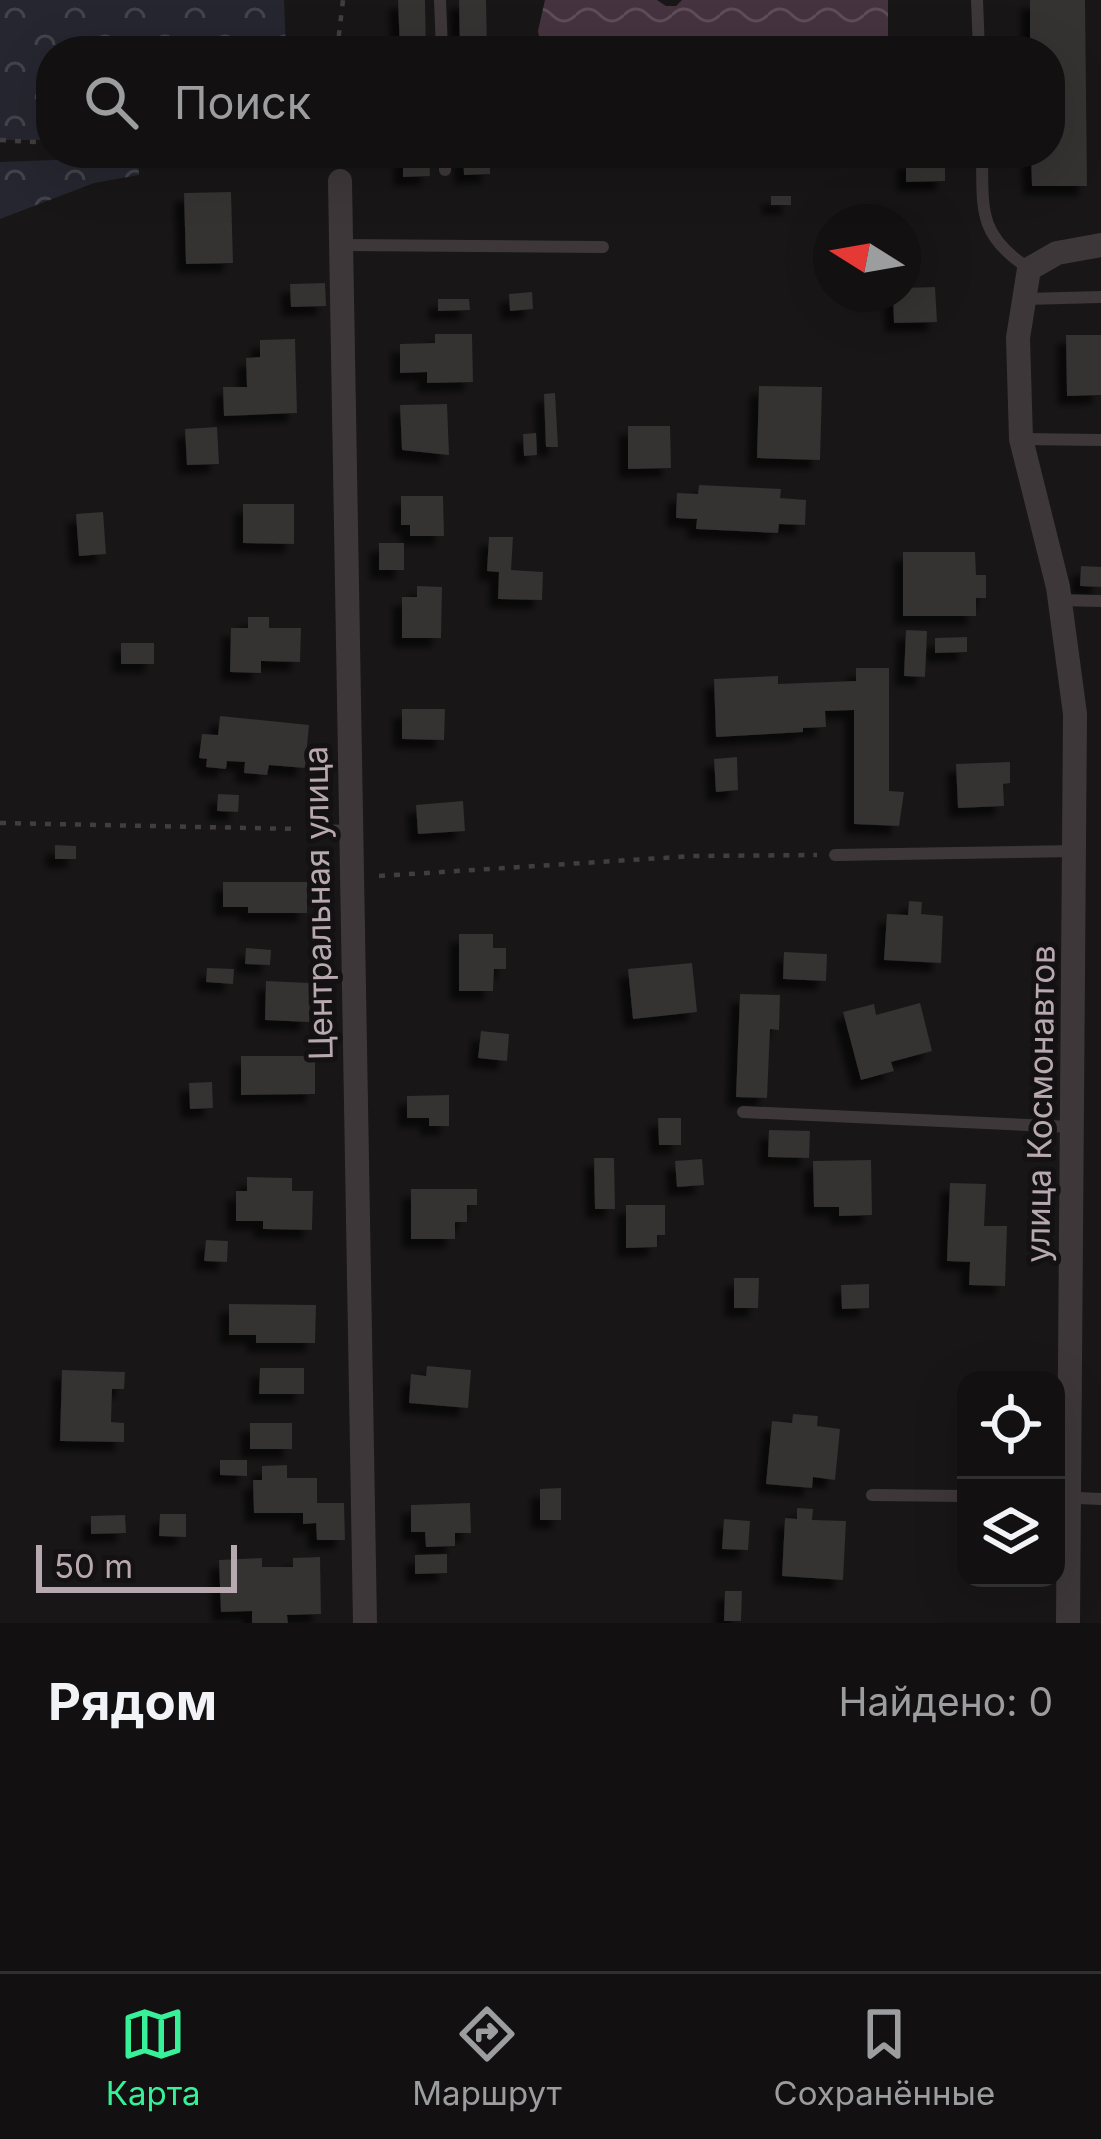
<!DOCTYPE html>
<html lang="ru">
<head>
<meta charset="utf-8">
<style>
	body { margin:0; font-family:Inter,sans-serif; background:#1b191a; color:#f1f3f6 }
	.controls { position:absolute; right:36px; bottom:36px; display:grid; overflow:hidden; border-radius:24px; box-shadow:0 12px 48px #0002 }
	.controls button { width:108px; height:108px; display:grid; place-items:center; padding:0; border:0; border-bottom:3px solid #313031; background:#121011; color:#f1f3f6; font:60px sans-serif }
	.compass { position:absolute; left:813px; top:204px; width:108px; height:108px; border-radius:50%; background:#121011; box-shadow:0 12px 48px #0002; rotate:281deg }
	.scale { position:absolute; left:36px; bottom:30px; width:201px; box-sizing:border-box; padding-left:12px; border:6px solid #b8a8af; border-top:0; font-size:33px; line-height:42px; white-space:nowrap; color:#b8a8af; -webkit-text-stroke:9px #131112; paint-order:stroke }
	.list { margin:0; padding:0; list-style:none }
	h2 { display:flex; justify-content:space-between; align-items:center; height:156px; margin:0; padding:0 48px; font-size:51px }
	h2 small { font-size:39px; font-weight:400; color:#9c9d9f }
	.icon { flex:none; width:66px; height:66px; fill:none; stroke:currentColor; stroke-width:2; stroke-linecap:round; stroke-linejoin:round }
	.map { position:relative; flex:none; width:1101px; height:1623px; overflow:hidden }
	.search { position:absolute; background:#121011; box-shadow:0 12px 48px #0002; left:36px; right:36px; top:36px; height:132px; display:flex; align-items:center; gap:30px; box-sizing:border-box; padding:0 42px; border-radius:48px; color:#9c9d9f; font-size:45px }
	.sheet { height:348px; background:#121011 }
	nav { display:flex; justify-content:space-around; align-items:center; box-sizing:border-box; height:168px; border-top:3px solid #313031; background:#121011; font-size:33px; color:#9c9d9f }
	nav a { display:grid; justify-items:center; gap:6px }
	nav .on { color:#37f097 }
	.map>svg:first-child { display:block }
	.forest { fill:url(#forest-crowns) }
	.water { fill:url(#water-waves) }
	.building { fill:#343132; filter:url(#shadow) }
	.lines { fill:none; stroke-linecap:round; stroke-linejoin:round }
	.path { stroke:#443d40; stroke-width:4.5; stroke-dasharray:6 9; stroke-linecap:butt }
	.service { stroke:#3d3739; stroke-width:12 }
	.minor { stroke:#3d3739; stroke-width:24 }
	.labels { text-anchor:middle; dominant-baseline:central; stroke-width:10; stroke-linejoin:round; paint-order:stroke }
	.street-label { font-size:33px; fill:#b8a8af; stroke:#131112 }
</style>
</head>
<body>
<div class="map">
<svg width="1101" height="1623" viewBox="0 0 1101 1623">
	<defs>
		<pattern id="forest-crowns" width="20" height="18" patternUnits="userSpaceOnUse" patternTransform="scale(3)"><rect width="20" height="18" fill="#262630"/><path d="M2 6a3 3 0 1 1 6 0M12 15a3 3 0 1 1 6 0" fill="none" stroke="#43434b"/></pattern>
		<pattern id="water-waves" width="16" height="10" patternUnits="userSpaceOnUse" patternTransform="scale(3)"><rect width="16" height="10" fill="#463340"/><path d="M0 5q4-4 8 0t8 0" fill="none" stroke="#5f4e59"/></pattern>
		<filter id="shadow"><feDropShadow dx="-9" dy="9" stdDeviation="3" flood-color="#0009"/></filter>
	</defs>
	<rect width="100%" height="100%" fill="#181617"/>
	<g class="forest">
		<polygon points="0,0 284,0 286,51 51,51 51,140 0,140"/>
		<polygon points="138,157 139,175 94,183 0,219 0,162"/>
	</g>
	<polygon class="water" points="545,0 657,0 666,6 676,6 682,0 888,0 888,35 884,51 542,51 538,31"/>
	<g class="building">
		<polygon points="398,0 425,0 426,51 400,51"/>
		<polygon points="459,0 486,0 487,51 460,51"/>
		<polygon points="1030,0 1085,0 1087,186 1032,186 1031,153 1050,153 1050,51 1030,51"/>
		<polygon points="403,153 429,153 430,176 403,177"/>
		<polygon points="463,153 490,153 490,174 464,175"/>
		<polygon points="945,158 945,181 906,182 906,159"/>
		<polygon points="231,192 233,263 186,264 184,193"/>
		<rect x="771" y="196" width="20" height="9"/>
		<polygon points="325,283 326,306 291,307 290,284"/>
		<polygon points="935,287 937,322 894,323 893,294 903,294 903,288"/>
		<polygon points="532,292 533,309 510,311 509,294"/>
		<polygon points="438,299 469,299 470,310 438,311"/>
		<polygon points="435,334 472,334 473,382 427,383 427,372 400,373 400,344 435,343"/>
		<polygon points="1066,335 1101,335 1101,395 1067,396"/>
		<polygon points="295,339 297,413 224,416 223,387 247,387 246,358 260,357 260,340"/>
		<polygon points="759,386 822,387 820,460 757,458"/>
		<polygon points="555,393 558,447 546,447 544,394"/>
		<polygon points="447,404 449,455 402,450 400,405"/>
		<polygon points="628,426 670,426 671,468 628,469"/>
		<polygon points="217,427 219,464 187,465 185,429"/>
		<polygon points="536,433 537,455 524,456 523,434"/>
		<polygon points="699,485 781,489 780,498 806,500 805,525 779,524 778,533 696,529 697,519 676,518 677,493 698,494"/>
		<polygon points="401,496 443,496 444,536 410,536 410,525 401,525"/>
		<polygon points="243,504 294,504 294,544 243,543"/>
		<polygon points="103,512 106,554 79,556 76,514"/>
		<polygon points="489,537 513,537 511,570 543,572 542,600 498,599 499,572 487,571"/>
		<rect x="379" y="543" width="25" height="27"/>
		<polygon points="903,552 975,552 976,575 986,575 986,598 976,598 976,616 903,616"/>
		<polygon points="1081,566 1101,567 1101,587 1080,586"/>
		<polygon points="417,586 442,587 441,638 402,638 402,597 417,597"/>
		<polygon points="248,617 269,617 269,628 301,628 300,662 261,661 261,673 230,672 231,628 248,628"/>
		<polygon points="906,630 927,631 925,677 904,676"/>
		<polygon points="967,637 967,652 935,653 935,638"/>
		<rect x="121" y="643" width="33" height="21"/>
		<polygon points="856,668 889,668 889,791 904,792 899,826 854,824 854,710 825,711 826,727 803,728 803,732 716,737 714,679 778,676 778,684 856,681"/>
		<polygon points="402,709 445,709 444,740 402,739"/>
		<polygon points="220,716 309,725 305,768 269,765 267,775 244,773 245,762 227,761 226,769 206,767 207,759 199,758 202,734 218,735"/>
		<polygon points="737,757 738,790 716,792 714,759"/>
		<polygon points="1010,762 1010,783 1003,784 1004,806 958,808 956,764"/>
		<polygon points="218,794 239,795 238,812 217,811"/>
		<polygon points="463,801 465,831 418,834 416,805"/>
		<polygon points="55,845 76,846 76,859 55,859"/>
		<polygon points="223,882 307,882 307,913 248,913 248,907 223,907"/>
		<polygon points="909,901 922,902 921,914 943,916 941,963 884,960 887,914 908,915"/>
		<polygon points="459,934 493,934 493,948 506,948 506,969 494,969 493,991 459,991"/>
		<polygon points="246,948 271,950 270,965 245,964"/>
		<polygon points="784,952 827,954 826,981 783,979"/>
		<polygon points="692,963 697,1012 633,1019 628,969"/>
		<polygon points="207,968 234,969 233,984 206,982"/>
		<polygon points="266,981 311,983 309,1022 265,1020"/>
		<polygon points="740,994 780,995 779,1030 770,1029 767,1098 736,1097"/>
		<polygon points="920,1003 932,1051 891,1062 894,1071 861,1080 843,1012 874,1004 876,1015"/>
		<polygon points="481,1031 509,1034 507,1061 478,1058"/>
		<polygon points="241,1056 315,1056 315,1094 241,1095"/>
		<polygon points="212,1082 213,1108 190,1109 189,1083"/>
		<polygon points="449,1095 449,1126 429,1126 429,1118 407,1118 407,1096"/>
		<polygon points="658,1118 681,1118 681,1145 659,1145"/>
		<polygon points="769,1130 810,1131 809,1158 768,1157"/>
		<polygon points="594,1158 614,1158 615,1209 595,1209"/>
		<polygon points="702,1159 704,1185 677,1187 675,1161"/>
		<polygon points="871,1160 872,1215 839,1216 839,1207 814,1207 813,1161"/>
		<polygon points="247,1177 292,1178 292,1191 313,1191 312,1230 263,1229 263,1221 236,1221 236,1191 247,1191"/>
		<polygon points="950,1183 986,1184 984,1226 1007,1226 1005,1286 969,1285 970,1262 947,1261"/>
		<polygon points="411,1189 477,1189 477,1205 467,1205 467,1222 455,1222 455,1239 411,1239"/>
		<polygon points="626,1205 665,1205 665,1235 657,1235 657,1247 626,1248"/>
		<polygon points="206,1240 228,1241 227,1262 204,1261"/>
		<polygon points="734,1278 759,1278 758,1308 734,1308"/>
		<polygon points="869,1284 869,1308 842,1309 841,1285"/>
		<polygon points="229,1304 316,1305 315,1343 256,1343 256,1335 229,1335"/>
		<polygon points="427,1366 471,1370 468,1408 409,1403 411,1374 426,1376"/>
		<polygon points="260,1368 304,1368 304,1394 259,1394"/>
		<polygon points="62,1370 125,1372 124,1389 112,1389 111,1422 124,1423 124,1442 60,1441"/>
		<polygon points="793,1414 818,1416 817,1426 840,1429 835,1480 813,1477 812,1488 766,1484 772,1421 792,1423"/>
		<rect x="250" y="1423" width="42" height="26"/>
		<polygon points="220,1460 247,1460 247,1476 220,1475"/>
		<polygon points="287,1465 287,1478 317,1478 317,1503 344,1503 345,1540 317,1540 316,1523 303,1524 303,1513 254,1513 253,1480 262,1480 262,1466"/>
		<polygon points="561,1488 561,1520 540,1520 540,1489"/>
		<polygon points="470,1503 471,1533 455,1533 455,1546 426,1547 425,1532 411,1532 411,1505"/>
		<polygon points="797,1508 813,1509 812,1520 846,1521 843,1580 782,1576 785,1518 797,1519"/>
		<polygon points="160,1514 186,1514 186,1537 159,1536"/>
		<polygon points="125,1515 126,1533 91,1534 91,1516"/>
		<polygon points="724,1519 750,1521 748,1550 722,1549"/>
		<polygon points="447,1554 447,1573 415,1574 415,1555"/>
		<polygon points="320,1557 321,1614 287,1615 288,1623 252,1623 252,1611 221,1612 219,1560 262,1558 262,1567 293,1567 293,1558"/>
		<polygon points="725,1591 742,1591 741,1621 724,1621"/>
	</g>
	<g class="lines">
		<g class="path">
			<polyline points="337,51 343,0"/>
			<polyline points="0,140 51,143"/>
			<polyline points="0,823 300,829"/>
			<polyline points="379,876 693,856 817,855"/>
		</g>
		<g class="service">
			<polyline points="440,0 442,51"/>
			<polyline points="977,0 979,51"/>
			<polyline points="445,153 445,170"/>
			<path d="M982 153C983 209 977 234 1028 268"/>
			<polyline points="342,245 603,247"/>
			<polyline points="1025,299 1101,297"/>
			<polyline points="1022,439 1101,440"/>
			<polyline points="1060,600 1101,601"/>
			<polyline points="320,830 349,831"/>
			<polyline points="835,855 1074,851"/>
			<polyline points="743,1112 1072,1127"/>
			<polyline points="872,1495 966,1496"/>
			<polyline points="1056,1497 1101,1499"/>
		</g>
		<g class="minor">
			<polyline points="340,181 365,1623"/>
			<polyline points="1068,1623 1075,714 1058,587 1021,439 1018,338 1029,269 1057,253 1101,245"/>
		</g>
	</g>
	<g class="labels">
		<g class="street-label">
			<text transform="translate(318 903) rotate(-91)">Центральная улица</text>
			<text transform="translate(1040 1104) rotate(-89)">улица Космонавтов</text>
		</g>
	</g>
</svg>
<div class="controls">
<button><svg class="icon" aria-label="locate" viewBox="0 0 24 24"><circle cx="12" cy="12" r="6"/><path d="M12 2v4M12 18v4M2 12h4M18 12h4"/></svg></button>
<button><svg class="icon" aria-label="layers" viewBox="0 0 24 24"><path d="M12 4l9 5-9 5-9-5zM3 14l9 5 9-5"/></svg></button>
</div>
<svg class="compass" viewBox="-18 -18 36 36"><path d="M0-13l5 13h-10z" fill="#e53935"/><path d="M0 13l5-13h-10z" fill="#9c9d9f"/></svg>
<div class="scale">50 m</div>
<div class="search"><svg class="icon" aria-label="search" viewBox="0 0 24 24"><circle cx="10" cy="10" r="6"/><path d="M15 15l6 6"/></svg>Поиск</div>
</div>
<section class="sheet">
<h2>Рядом<small>Найдено: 0</small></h2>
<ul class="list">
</ul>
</section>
<nav>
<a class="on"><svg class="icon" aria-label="map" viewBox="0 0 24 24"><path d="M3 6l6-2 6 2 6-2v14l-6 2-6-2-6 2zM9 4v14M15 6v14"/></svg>Карта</a>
<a><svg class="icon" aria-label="directions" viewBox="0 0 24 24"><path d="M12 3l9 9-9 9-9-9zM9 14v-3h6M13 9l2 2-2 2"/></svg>Маршрут</a>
<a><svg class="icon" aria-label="saved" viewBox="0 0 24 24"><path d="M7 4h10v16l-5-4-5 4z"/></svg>Сохранённые</a>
</nav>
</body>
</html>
